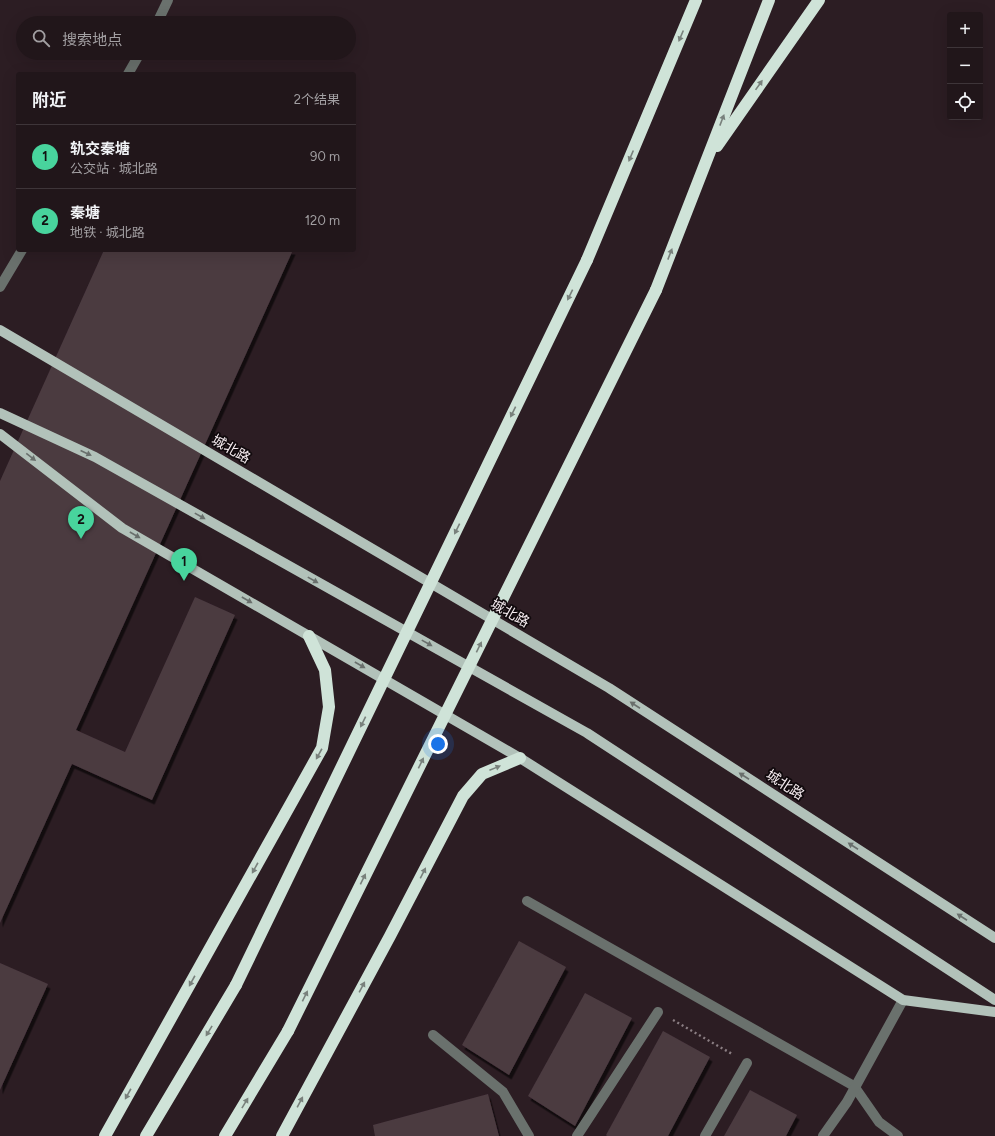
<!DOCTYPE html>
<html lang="zh">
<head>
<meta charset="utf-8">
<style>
	body { margin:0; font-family:Figtree,"Noto Sans SC",sans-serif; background:#291f23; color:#f1f3f6 }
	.controls { position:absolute; right:12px; top:12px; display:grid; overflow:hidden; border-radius:4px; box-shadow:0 4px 16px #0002 }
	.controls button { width:36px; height:36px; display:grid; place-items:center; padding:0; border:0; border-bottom:1px solid #3e3539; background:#21161a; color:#f1f3f6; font:20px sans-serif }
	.you { position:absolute; left:438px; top:744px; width:14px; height:14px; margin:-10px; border:3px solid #fff; border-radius:50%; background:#1a73e8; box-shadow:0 0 0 6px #1a73e833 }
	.badge { display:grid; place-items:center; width:26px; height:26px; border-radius:50%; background:#48d49d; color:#111; font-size:13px; font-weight:700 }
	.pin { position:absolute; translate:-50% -33px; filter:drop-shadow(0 1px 2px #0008) }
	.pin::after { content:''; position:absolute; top:21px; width:14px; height:12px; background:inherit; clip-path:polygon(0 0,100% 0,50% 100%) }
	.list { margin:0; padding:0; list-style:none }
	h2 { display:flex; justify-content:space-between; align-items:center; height:52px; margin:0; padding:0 16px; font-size:17px }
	h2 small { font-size:13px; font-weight:400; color:#a29fa2 }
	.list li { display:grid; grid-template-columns:26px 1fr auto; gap:12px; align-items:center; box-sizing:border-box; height:64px; padding:0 16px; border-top:1px solid #3e3539 }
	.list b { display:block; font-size:15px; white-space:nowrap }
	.list p { margin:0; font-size:13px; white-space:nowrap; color:#a29fa2 }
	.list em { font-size:13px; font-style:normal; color:#a29fa2 }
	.icon { flex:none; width:22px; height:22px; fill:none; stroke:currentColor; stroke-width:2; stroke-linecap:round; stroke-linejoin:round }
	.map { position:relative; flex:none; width:995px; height:1136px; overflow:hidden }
	.search { position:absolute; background:#21161a; box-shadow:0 4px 16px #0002; left:16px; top:16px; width:340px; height:44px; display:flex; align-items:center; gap:10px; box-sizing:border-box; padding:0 14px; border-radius:22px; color:#a29fa2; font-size:15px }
	.panel { position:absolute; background:#21161a; box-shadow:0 4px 16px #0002; left:16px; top:72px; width:340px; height:180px; border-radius:4px }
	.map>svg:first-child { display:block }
	.building { fill:#4b3a41; filter:url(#shadow) }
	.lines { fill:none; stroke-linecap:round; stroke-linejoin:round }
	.path { stroke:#8b7e83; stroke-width:2.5; stroke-dasharray:2 3; stroke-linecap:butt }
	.minor { stroke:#6a716d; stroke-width:10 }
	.major { stroke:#b2c2ba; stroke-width:10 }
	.highway { stroke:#cfe3d8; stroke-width:12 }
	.highway-bridge { stroke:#cfe3d8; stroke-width:12 }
	.oneway { fill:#79817c }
	.oneway2 { fill:#696f6c }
	.labels { text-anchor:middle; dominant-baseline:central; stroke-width:3.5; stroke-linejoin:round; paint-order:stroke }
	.street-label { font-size:14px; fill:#f5ebef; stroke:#10090c }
</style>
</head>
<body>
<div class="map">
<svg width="995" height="1136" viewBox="0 0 995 1136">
	<defs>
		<filter id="shadow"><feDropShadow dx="2.5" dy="4.5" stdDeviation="0" flood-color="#0009"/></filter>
	</defs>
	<rect width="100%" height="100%" fill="#2c1d23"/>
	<g class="building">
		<polygon points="104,250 293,250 76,730 125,752 195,597 235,615 152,800 72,764 0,923 0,481"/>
		<polygon points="519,941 566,967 509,1075 462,1045"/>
		<polygon points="0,963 48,984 0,1090"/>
		<polygon points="585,993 632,1018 575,1126 528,1096"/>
		<polygon points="663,1031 710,1057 668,1136 607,1136 606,1135"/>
		<polygon points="750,1090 797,1115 786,1136 724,1136"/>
		<polygon points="488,1094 499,1136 375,1136 373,1125"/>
	</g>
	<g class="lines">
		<polyline class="path" points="673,1020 732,1054"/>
		<g class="minor">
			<polyline points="157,23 168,0"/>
			<polyline points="128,74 140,53"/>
			<polyline points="0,287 22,250"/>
			<polyline points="527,901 854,1086 879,1122 898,1136"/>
			<polyline points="433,1035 503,1092 529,1136"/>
			<polyline points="577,1136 658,1012"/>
			<polyline points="705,1136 747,1063"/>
			<polyline points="823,1136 847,1102 903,1000"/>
		</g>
		<g class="major">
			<polyline points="0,330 609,688 995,938"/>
			<polyline points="0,413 95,457 587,733 995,1000"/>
			<polyline points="0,434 122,528 520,758 903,1000 995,1012"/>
		</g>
		<g class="highway">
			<polyline points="717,146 819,0"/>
			<polyline points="587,260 696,0"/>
			<polyline points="656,290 769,0"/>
			<polyline points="105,1136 322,748 329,707 325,670 309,636"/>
			<polyline points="146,1136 236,985"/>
			<polyline points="225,1136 288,1031"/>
			<polyline points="282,1136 390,936 463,796 482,774 520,758"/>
		</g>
		<g class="highway-bridge">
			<polyline points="236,985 587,260"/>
			<polyline points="288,1031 656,290"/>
		</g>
	</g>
	<defs><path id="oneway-solid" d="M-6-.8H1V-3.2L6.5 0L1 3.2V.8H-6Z"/></defs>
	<g class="oneway">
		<use href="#oneway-solid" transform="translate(681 36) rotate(113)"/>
		<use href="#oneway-solid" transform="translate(759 85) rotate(-55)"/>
		<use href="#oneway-solid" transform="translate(722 120) rotate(-69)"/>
		<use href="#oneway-solid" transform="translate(631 156) rotate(113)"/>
		<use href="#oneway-solid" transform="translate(670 254) rotate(-69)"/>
		<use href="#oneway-solid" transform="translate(570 295) rotate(116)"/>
		<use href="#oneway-solid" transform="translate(513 412) rotate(116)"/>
		<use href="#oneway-solid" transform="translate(457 529) rotate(116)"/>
		<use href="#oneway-solid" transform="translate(479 647) rotate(-64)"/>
		<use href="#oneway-solid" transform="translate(363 722) rotate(116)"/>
		<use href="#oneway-solid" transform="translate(319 754) rotate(119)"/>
		<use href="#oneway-solid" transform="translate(421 763) rotate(-64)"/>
		<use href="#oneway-solid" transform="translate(495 768) rotate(-22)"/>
		<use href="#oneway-solid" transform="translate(255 868) rotate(119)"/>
		<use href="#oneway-solid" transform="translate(423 873) rotate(-63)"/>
		<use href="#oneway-solid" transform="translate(363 879) rotate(-64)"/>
		<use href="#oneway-solid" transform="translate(192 981) rotate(119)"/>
		<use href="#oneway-solid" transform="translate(362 987) rotate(-62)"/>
		<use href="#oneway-solid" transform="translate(305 996) rotate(-64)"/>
		<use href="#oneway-solid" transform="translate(209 1031) rotate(121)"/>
		<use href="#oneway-solid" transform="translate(128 1094) rotate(119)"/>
		<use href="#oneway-solid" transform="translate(300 1102) rotate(-62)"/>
		<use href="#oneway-solid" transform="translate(245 1103) rotate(-59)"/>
	</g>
	<g class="oneway2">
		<use href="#oneway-solid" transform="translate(86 453) rotate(25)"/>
		<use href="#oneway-solid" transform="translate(31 457) rotate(38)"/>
		<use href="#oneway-solid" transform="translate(200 516) rotate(29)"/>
		<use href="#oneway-solid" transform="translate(135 535) rotate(30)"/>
		<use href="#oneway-solid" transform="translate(313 580) rotate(29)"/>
		<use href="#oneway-solid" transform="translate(247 600) rotate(30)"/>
		<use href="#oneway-solid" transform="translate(427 643) rotate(29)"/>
		<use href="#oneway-solid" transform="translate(360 665) rotate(30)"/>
		<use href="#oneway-solid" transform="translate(635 705) rotate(-147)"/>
		<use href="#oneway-solid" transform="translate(744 776) rotate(-147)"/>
		<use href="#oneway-solid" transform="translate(853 846) rotate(-147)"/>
		<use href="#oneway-solid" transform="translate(962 917) rotate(-147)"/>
	</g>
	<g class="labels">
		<g class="street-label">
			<text transform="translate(231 449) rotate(30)">城北路</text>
			<text transform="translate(510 613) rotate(30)">城北路</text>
			<text transform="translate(785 785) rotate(33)">城北路</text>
		</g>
	</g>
</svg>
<div class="controls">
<button>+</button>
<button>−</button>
<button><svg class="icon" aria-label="locate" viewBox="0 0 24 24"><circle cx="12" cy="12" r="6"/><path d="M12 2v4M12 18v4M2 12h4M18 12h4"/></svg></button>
</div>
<div class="you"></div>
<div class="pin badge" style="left:184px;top:581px">1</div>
<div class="pin badge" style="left:81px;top:539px">2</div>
<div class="search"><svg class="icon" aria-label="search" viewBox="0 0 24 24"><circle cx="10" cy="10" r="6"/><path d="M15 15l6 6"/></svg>搜索地点</div>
<section class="panel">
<h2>附近<small>2个结果</small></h2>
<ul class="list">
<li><span class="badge">1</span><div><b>轨交秦塘</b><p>公交站 · 城北路</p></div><em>90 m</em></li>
<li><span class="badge">2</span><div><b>秦塘</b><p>地铁 · 城北路</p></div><em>120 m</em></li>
</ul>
</section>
</div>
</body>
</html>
